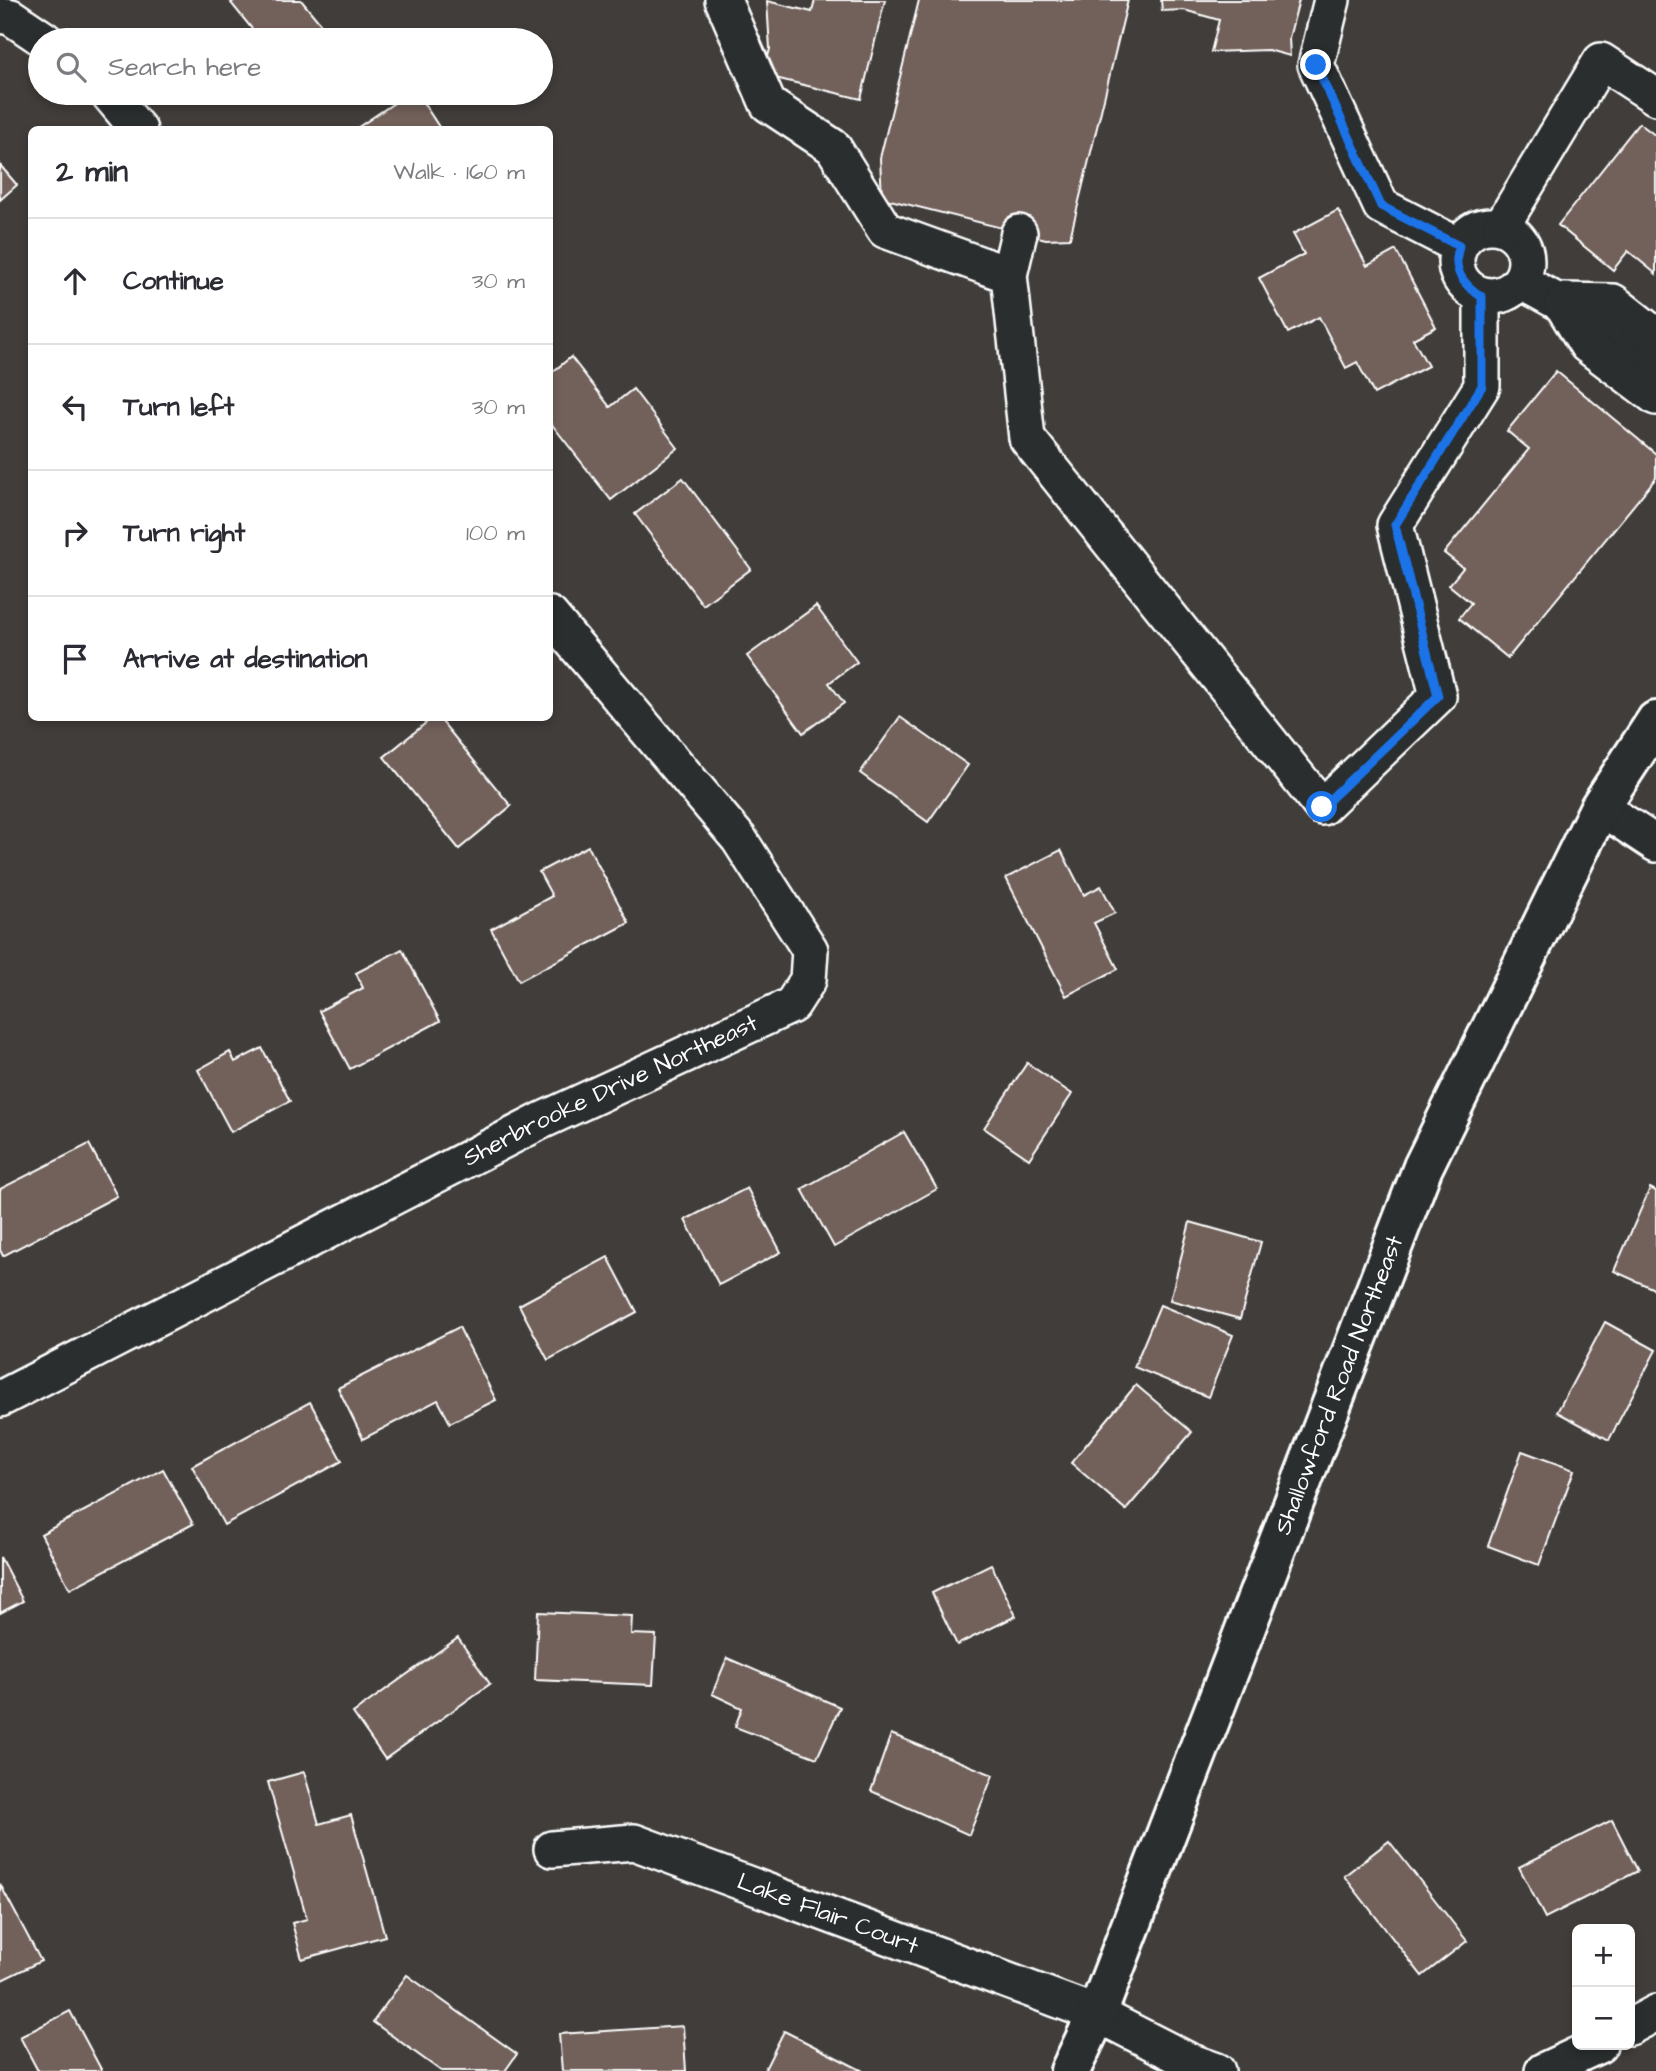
<!DOCTYPE html>
<html lang="en">
<head>
<meta charset="utf-8">
<style>
	body { margin:0; font-family:"Architects Daughter",sans-serif; background:#f2f2f3; color:#2b2b33 }
	.controls { position:absolute; right:21px; bottom:21px; display:grid; overflow:hidden; border-radius:10px; box-shadow:0 4px 10px #0003 }
	.controls button { width:63px; height:63px; display:grid; place-items:center; padding:0; border:0; border-bottom:2px solid #e1e1e2; background:#fff; color:#2b2b33; font:35px sans-serif }
	.stop { position:absolute; width:21px; height:21px; margin:-16px; border:5px solid #1a73e8; border-radius:50%; background:#fff }
	.stop.end { background:#1a73e8; border-color:#fff; box-shadow:0 2px 7px #0008 }
	.list { margin:0; padding:0; list-style:none }
	h2 { display:flex; justify-content:space-between; align-items:center; height:91px; margin:0; padding:0 28px; font-size:30px }
	h2 small { font-size:23px; font-weight:400; color:#7c7c81 }
	.list li { display:grid; grid-template-columns:46px 1fr auto; gap:21px; align-items:center; box-sizing:border-box; height:126px; padding:0 28px; border-top:2px solid #e1e1e2 }
	.list b { display:block; font-size:26px; white-space:nowrap }
	.list em { font-size:23px; font-style:normal; color:#7c7c81 }
	.icon { flex:none; width:38px; height:38px; fill:none; stroke:currentColor; stroke-width:2; stroke-linecap:round; stroke-linejoin:round }
	.map { position:relative; flex:none; width:1656px; height:2071px; overflow:hidden }
	.search { position:absolute; background:#fff; box-shadow:0 4px 10px #0003; left:28px; top:28px; width:525px; height:77px; display:flex; align-items:center; gap:18px; box-sizing:border-box; padding:0 24px; border-radius:38px; color:#7c7c81; font-size:26px }
	.panel { position:absolute; background:#fff; box-shadow:0 4px 10px #0003; left:28px; top:126px; width:525px; height:595px; border-radius:10px }
	.map>svg:first-child { display:block }
	.building { fill:#72615a; stroke:#fff; stroke-width:2 }
	.lines { fill:none; stroke-linecap:round; stroke-linejoin:round }
	.minor-casing { stroke:#fff; stroke-width:40 }
	.tertiary-casing { stroke:#fff; stroke-width:44 }
	.minor { stroke:#2a2d2e; stroke-width:35 }
	.tertiary { stroke:#2a2d2e; stroke-width:38 }
	.route { stroke:#1a73e8; stroke-width:9 }
	.labels { text-anchor:middle; dominant-baseline:central; stroke-width:5; stroke-linejoin:round; paint-order:stroke }
	.street-label { font-size:24px; fill:#fff; stroke:#2a2d2e }
</style>
</head>
<body>
<div class="map">
<svg width="1656" height="2071" viewBox="0 0 1656 2071">
	<rect width="100%" height="100%" fill="#403d3b"/>
	<filter id="ink" filterUnits="userSpaceOnUse"><feTurbulence type="fractalNoise" baseFrequency=".0143" numOctaves="2"/><feDisplacementMap in="SourceGraphic" scale="14" xChannelSelector="R" yChannelSelector="G"/><feConvolveMatrix kernelMatrix="1 2 1 2 8 2 1 2 1" color-interpolation-filters="sRGB"/></filter>
	<g filter="url(#ink)">
		<g class="building">
			<polygon points="235,0 301,0 334,40 261,40 231,3"/>
			<polygon points="815,0 885,0 861,99 763,75 770,49 767,1 812,12"/>
			<polygon points="919,0 1128,0 1070,238 1046,239 882,198 880,158"/>
			<polygon points="1161,0 1299,0 1289,38 1290,56 1268,50 1211,52 1219,20 1184,10 1162,11"/>
			<polygon points="409,93 417,93 441,130 354,130"/>
			<polygon points="1639,123 1656,136 1656,274 1628,251 1613,270 1558,225"/>
			<polygon points="0,165 17,185 0,200"/>
			<polygon points="1338,210 1367,266 1396,250 1436,327 1413,339 1428,366 1374,394 1357,362 1346,368 1319,317 1288,333 1259,278 1304,254 1293,234"/>
			<polygon points="571,357 610,407 633,389 678,448 611,500 550,422 550,374"/>
			<polygon points="1556,371 1656,454 1656,478 1508,658 1459,618 1471,603 1449,585 1463,568 1444,553 1529,449 1507,431"/>
			<polygon points="683,478 751,569 703,605 635,514"/>
			<polygon points="816,606 857,662 829,683 844,703 803,733 747,656"/>
			<polygon points="900,717 968,765 928,822 860,773"/>
			<polygon points="432,718 439,718 511,806 459,849 384,757"/>
			<polygon points="588,846 629,923 519,981 491,929 552,896 539,872"/>
			<polygon points="1061,850 1084,895 1101,886 1115,913 1094,923 1118,969 1066,996 1006,878"/>
			<polygon points="402,949 440,1021 350,1069 319,1011 363,988 356,973"/>
			<polygon points="262,1048 290,1101 231,1132 198,1070 230,1052 235,1062"/>
			<polygon points="1027,1063 1072,1094 1029,1159 984,1128"/>
			<polygon points="904,1132 937,1189 834,1247 802,1189"/>
			<polygon points="89,1144 117,1196 3,1256 0,1250 0,1189"/>
			<polygon points="747,1188 781,1252 719,1285 685,1220"/>
			<polygon points="1650,1188 1656,1191 1656,1290 1614,1271"/>
			<polygon points="1190,1222 1261,1242 1240,1319 1170,1300"/>
			<polygon points="608,1257 637,1312 548,1360 519,1305"/>
			<polygon points="1160,1305 1233,1335 1208,1397 1134,1367"/>
			<polygon points="1605,1322 1656,1350 1609,1440 1557,1412"/>
			<polygon points="459,1327 496,1400 450,1423 438,1400 363,1439 338,1388"/>
			<polygon points="1136,1385 1192,1432 1126,1510 1071,1463"/>
			<polygon points="310,1402 342,1461 224,1525 192,1466"/>
			<polygon points="1522,1451 1574,1470 1539,1565 1488,1546"/>
			<polygon points="163,1469 193,1524 70,1589 41,1534"/>
			<polygon points="0,1557 23,1601 0,1613"/>
			<polygon points="991,1564 1016,1616 957,1645 932,1593"/>
			<polygon points="538,1612 632,1616 631,1634 656,1635 653,1685 535,1680"/>
			<polygon points="458,1638 490,1684 385,1759 353,1713"/>
			<polygon points="727,1658 840,1707 817,1758 735,1727 742,1708 712,1694"/>
			<polygon points="891,1734 993,1775 969,1835 871,1791"/>
			<polygon points="304,1772 319,1824 351,1815 385,1936 302,1959 292,1923 307,1919 268,1782"/>
			<polygon points="1612,1820 1638,1871 1545,1918 1519,1867"/>
			<polygon points="1389,1841 1467,1941 1422,1976 1344,1876"/>
			<polygon points="0,1884 41,1961 0,1981"/>
			<polygon points="407,1975 517,2054 505,2071 441,2071 373,2022"/>
			<polygon points="70,2011 102,2071 38,2071 20,2037"/>
			<polygon points="683,2026 686,2071 562,2071 559,2034"/>
			<polygon points="784,2031 863,2071 764,2071"/>
		</g>
		<g class="lines">
			<g class="minor-casing">
				<g id="minor">
					<polyline points="723,0 768,104 833,147 885,230 1009,275 1027,438 1322,807 1438,696 1395,525 1482,386 1482,297"/>
					<polyline points="1332,0 1316,65 1381,206 1459,246"/>
					<polyline points="0,15 11,17 45,40"/>
					<polyline points="108,93 139,130"/>
					<circle cx="1491" cy="261" r="35"/>
					<polyline points="1501,227 1601,61 1656,97"/>
					<polyline points="1009,275 1019,233"/>
					<polyline points="1520,281 1602,326 1656,367"/>
					<polyline points="1563,301 1613,302 1656,336"/>
					<polyline points="1562,304 1587,345 1656,397"/>
					<polyline points="1600,807 1656,844"/>
					<path id="s1" d="M0 1399 541 1121 792 1005 808 980 810 950 739 839 550 615"/>
					<path id="s2" d="M552 1849 634 1842 1097 2014 1189 2061 1217 2071"/>
					<polyline points="1630,2027 1656,2013"/>
					<polyline points="1543,2071 1599,2045"/>
				</g>
			</g>
			<g class="tertiary-casing">
				<g id="tertiary">
					<path id="s3" d="M1070 2071 1097 2014 1423 1167 1600 807 1656 721"/>
				</g>
			</g>
			<use href="#minor" class="minor"/>
			<use href="#tertiary" class="tertiary"/>
		</g>
	</g>
	<g class="lines" filter="url(#ink)">
		<path class="route" d="M1316 65 1381 206 1459 246C1452 270 1462 284 1482 297V386L1395 525 1438 696 1322 807"/>
	</g>
	<g class="labels">
		<g class="street-label">
			<text stroke="none"><textPath href="#s1" startOffset="684">Sherbrooke Drive Northeast</textPath></text>
			<text stroke="none"><textPath href="#s3" startOffset="737">Shallowford Road Northeast</textPath></text>
			<text stroke="none"><textPath href="#s2" startOffset="289">Lake Flair Court</textPath></text>
		</g>
	</g>
</svg>
<div class="controls">
<button>+</button>
<button>−</button>
</div>
<div class="stop" style="left:1322px;top:807px"></div>
<div class="stop end" style="left:1316px;top:65px"></div>
<div class="search"><svg class="icon" aria-label="search" viewBox="0 0 24 24"><circle cx="10" cy="10" r="6"/><path d="M15 15l6 6"/></svg>Search here</div>
<section class="panel">
<h2>2 min<small>Walk · 160 m</small></h2>
<ul class="list">
<li><svg class="icon" aria-label="ahead" viewBox="0 0 24 24"><path d="M12 20V5M6 11l6-6 6 6"/></svg><div><b>Continue</b></div><em>30 m</em></li>
<li><svg class="icon" aria-label="left" viewBox="0 0 24 24"><path d="M17 20v-9H6M10 6l-5 5 5 5"/></svg><div><b>Turn left</b></div><em>30 m</em></li>
<li><svg class="icon" aria-label="right" viewBox="0 0 24 24"><path d="M7 20v-9h11M14 6l5 5-5 5"/></svg><div><b>Turn right</b></div><em>100 m</em></li>
<li><svg class="icon" aria-label="arrive" viewBox="0 0 24 24"><path d="M6 21V4h12l-3 4 3 4H6"/></svg><div><b>Arrive at destination</b></div></li>
</ul>
</section>
</div>
</body>
</html>
